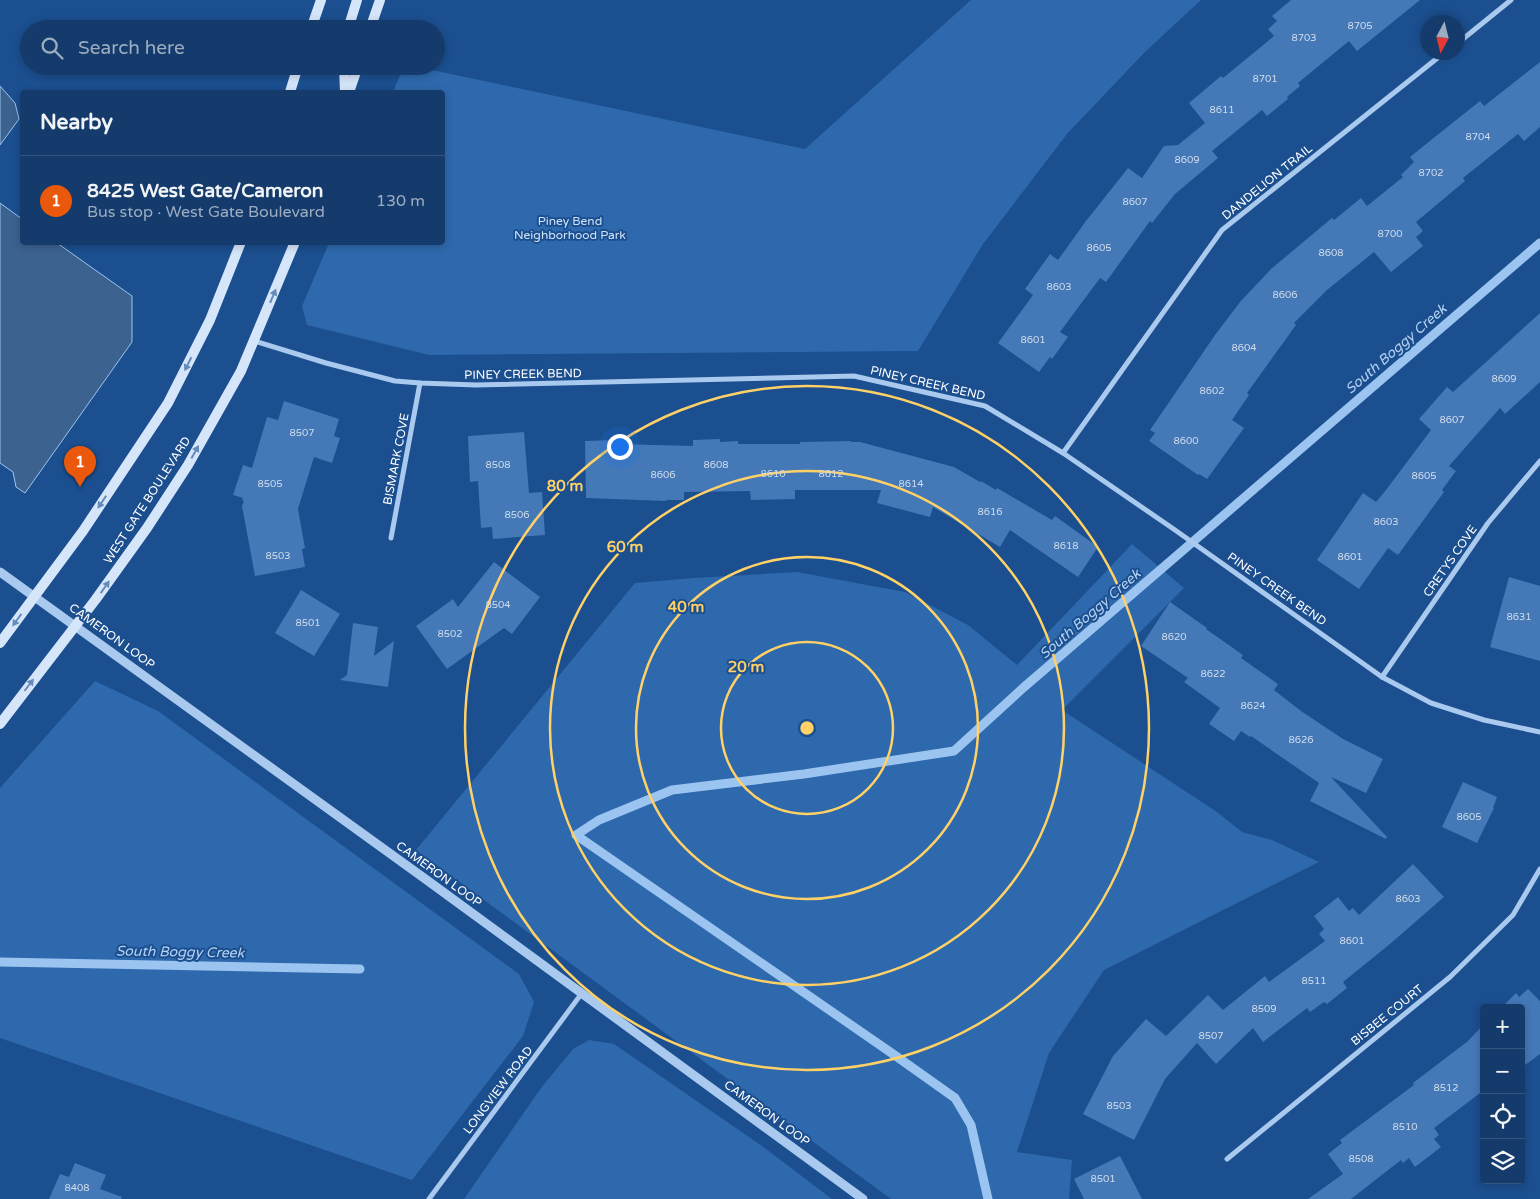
<!DOCTYPE html>
<html lang="en">
<head>
<meta charset="utf-8">
<style>
	body { margin:0; font-family:"Varela Round",sans-serif; background:#1d4271; color:#f1f3f6 }
	.controls { position:absolute; right:15px; bottom:15px; display:grid; overflow:hidden; border-radius:5px; box-shadow:0 2px 8px #0003 }
	.controls button { width:45px; height:45px; display:grid; place-items:center; padding:0; border:0; border-bottom:1px solid #33557e; background:#143b6b; color:#f1f3f6; font:25px sans-serif }
	.compass { position:absolute; left:1420px; top:15px; width:45px; height:45px; border-radius:50%; background:#143b6b; box-shadow:0 2px 8px #0003; rotate:187deg }
	.you { position:absolute; left:619px; top:446px; width:18px; height:18px; margin:-12px; border:4px solid #fff; border-radius:50%; background:#1a73e8; box-shadow:0 0 0 8px #1a73e833 }
	.badge { display:grid; place-items:center; width:32px; height:32px; border-radius:50%; background:#ea580c; color:#fff; font-size:16px; font-weight:700 }
	.pin { position:absolute; translate:-50% -41px; filter:drop-shadow(0 1px 2px #0008) }
	.pin::after { content:''; position:absolute; top:26px; width:18px; height:15px; background:inherit; clip-path:polygon(0 0,100% 0,50% 100%) }
	.list { margin:0; padding:0; list-style:none }
	h2 { display:flex; justify-content:space-between; align-items:center; height:65px; margin:0; padding:0 20px; font-size:21px }
	h2 small { font-size:16px; font-weight:400; color:#9dadc1 }
	.list li { display:grid; grid-template-columns:32px 1fr auto; gap:15px; align-items:center; box-sizing:border-box; height:90px; padding:0 20px; border-top:1px solid #33557e }
	.list b { display:block; font-size:19px; white-space:nowrap }
	.list p { margin:0; font-size:16px; white-space:nowrap; color:#9dadc1 }
	.list em { font-size:16px; font-style:normal; color:#9dadc1 }
	.icon { flex:none; width:28px; height:28px; fill:none; stroke:currentColor; stroke-width:2; stroke-linecap:round; stroke-linejoin:round }
	.map { position:relative; flex:none; width:1540px; height:1199px; overflow:hidden }
	.search { position:absolute; background:#143b6b; box-shadow:0 2px 8px #0003; left:20px; top:20px; width:425px; height:55px; display:flex; align-items:center; gap:12px; box-sizing:border-box; padding:0 18px; border-radius:28px; color:#9dadc1; font-size:19px }
	.panel { position:absolute; background:#143b6b; box-shadow:0 2px 8px #0003; left:20px; top:90px; width:425px; height:155px; border-radius:5px }
	.map>svg:first-child { display:block }
	.green { fill:#2e69ad }
	.water { fill:#3c6290; stroke:#9cc4f0 }
	.lines { fill:none; stroke-linecap:round; stroke-linejoin:round }
	.stream { stroke:#9cc4f0; stroke-width:9 }
	.building { fill:#4478b7 }
	.minor { stroke:#a9c9ee; stroke-width:5 }
	.tertiary { stroke:#a9c9ee; stroke-width:9 }
	.secondary { stroke:#d6e6fa; stroke-width:10 }
	.oneway { fill:#668bba }
	.ring { fill:none; stroke:#ffd166; stroke-width:2.5 }
	.labels { text-anchor:middle; dominant-baseline:central; stroke-width:4; stroke-linejoin:round; paint-order:stroke }
	.number-label { font-size:10px; fill:#d0dded }
	.street-label { font-size:12px; fill:#fff; stroke:#1b4f8f }
	.park-label { font-size:12px; fill:#cfe3fa; stroke:#1b4f8f }
	.water-label { font-size:14px; font-style:italic; fill:#b5d3f5; stroke:#1b4f8f }
	.centre { fill:#ffd166; stroke:#1b4f8f; stroke-width:2.5 }
	.ring-label { font-size:15px; text-anchor:middle; font-weight:bold; fill:#ffd166; stroke:#1b4f8f; stroke-width:4; stroke-linejoin:round; paint-order:stroke }
</style>
</head>
<body>
<div class="map">
<svg width="1540" height="1199" viewBox="0 0 1540 1199">
	<rect width="100%" height="100%" fill="#1b4f8f"/>
	<g class="green">
		<polygon points="971,0 1201,0 1144,53 1067,134 983,244 918,351 429,355 307,325 302,306 329,243 442,242 442,92 393,92 404,66 413,66 805,149"/>
		<polygon points="1132,544 1184,588 1062,710 1217,812 1242,832 1272,840 1319,862 1104,970 1049,1053 1017,1152 1072,1160 1069,1199 891,1199 416,850 635,583 694,578 797,572 905,592 968,625 1017,665"/>
		<polygon points="95,681 158,711 519,974 534,1002 523,1036 412,1180 0,1038 0,788"/>
		<polygon points="589,1040 614,1044 762,1146 832,1199 464,1199 541,1088 573,1049"/>
	</g>
	<g class="water">
		<polygon points="0,86 15,103 19,119 0,145"/>
		<polygon points="0,203 22,219 22,242 57,243 132,296 132,342 25,493 16,487 13,472 0,463"/>
	</g>
	<g class="lines">
		<g class="stream">
			<polyline points="0,962 360,969"/>
			<polyline points="988,1199 971,1125 955,1098 893,1054 576,835 599,820 672,790 804,774 954,751 1023,688 1540,243"/>
		</g>
	</g>
	<g class="building">
		<polygon points="1291,0 1420,0 1357,51 1349,41 1298,83 1300,86 1287,97 1288,99 1267,116 1262,110 1212,151 1218,158 1175,194 1152,223 1150,221 1106,282 1100,278 1060,332 1068,337 1052,359 1050,357 1039,372 998,343 1033,295 1025,289 1050,254 1058,260 1086,221 1128,168 1142,178 1164,146 1178,145 1205,123 1189,103 1221,76 1223,78 1274,36 1268,29 1277,21 1272,16"/>
		<polygon points="1540,62 1540,127 1524,141 1518,134 1463,178 1465,181 1416,222 1423,231 1416,237 1423,246 1391,272 1374,252 1327,290 1294,323 1296,325 1247,393 1249,395 1232,420 1244,428 1207,479 1199,474 1198,475 1149,441 1155,433 1150,430 1215,335 1240,302 1271,269 1332,218 1334,220 1361,198 1367,206 1403,177 1401,175 1414,162 1410,157 1431,140 1480,101 1484,106"/>
		<polygon points="1540,313 1540,382 1505,414 1500,408 1449,466 1456,471 1442,490 1444,492 1398,555 1388,548 1359,589 1317,560 1363,493 1376,502 1386,490 1431,430 1419,419 1447,387 1453,392"/>
		<polygon points="284,401 339,419 334,436 340,438 332,463 314,457 298,509 305,548 302,549 305,567 255,576 242,506 244,501 242,500 243,498 233,495 243,465 252,468 267,417 278,420"/>
		<polygon points="524,432 529,493 542,492 545,535 493,539 492,527 481,528 478,481 470,482 468,436"/>
		<polygon points="720,439 720,442 738,441 738,444 800,444 800,442 851,441 851,442 860,442 954,467 980,482 981,481 996,490 997,488 1052,520 1055,516 1098,547 1078,577 1010,530 1000,547 933,507 930,517 877,503 881,490 795,490 795,499 751,500 750,491 684,492 684,500 666,500 666,501 586,498 585,441 616,440 616,444 693,446 693,440"/>
		<polygon points="494,562 540,597 512,634 504,628 447,669 416,626 453,599 458,607"/>
		<polygon points="1509,577 1540,586 1540,661 1490,647"/>
		<polygon points="301,590 340,614 314,656 275,633"/>
		<polygon points="1170,602 1207,628 1206,629 1243,655 1241,658 1278,684 1274,690 1301,711 1343,739 1383,759 1366,793 1331,777 1387,837 1386,839 1310,801 1319,783 1251,736 1250,737 1241,731 1234,741 1209,724 1220,708 1184,682 1188,678 1141,646"/>
		<polygon points="353,623 378,627 374,656 394,641 388,687 340,680 347,675"/>
		<polygon points="1463,782 1497,797 1493,808 1494,808 1477,843 1442,827"/>
		<polygon points="1413,864 1444,897 1390,944 1343,982 1347,988 1327,1004 1324,1002 1310,1012 1307,1008 1263,1042 1253,1028 1216,1064 1197,1043 1165,1079 1134,1140 1083,1114 1113,1056 1146,1019 1166,1036 1208,995 1223,1010 1265,976 1269,982 1325,941 1319,934 1324,929 1314,916 1338,897 1349,911 1353,908 1359,915"/>
		<polygon points="1528,989 1540,1001 1540,1054 1521,1068 1521,1008 1501,1008 1516,993 1519,997"/>
		<polygon points="1484,1024 1484,1090 1434,1128 1439,1135 1434,1139 1441,1147 1415,1167 1409,1158 1403,1163 1401,1160 1351,1199 1308,1199 1343,1174 1328,1154 1342,1143 1340,1140 1414,1085 1413,1083 1468,1041"/>
		<polygon points="1120,1156 1142,1199 1084,1199 1074,1179"/>
		<polygon points="75,1163 106,1175 100,1189 122,1197 121,1199 49,1199 60,1174 69,1177"/>
	</g>
	<g class="lines">
		<g class="minor">
			<polyline points="1458,43 1511,0"/>
			<polyline points="254,341 326,363 395,381 420,383 476,385 854,376 985,406 1063,453 1175,530 1382,677 1431,703 1484,720 1540,732"/>
			<polyline points="1063,453 1222,230 1445,52"/>
			<polyline points="391,538 420,383"/>
			<polyline points="1382,677 1488,523 1540,461"/>
			<polyline points="1227,1159 1450,977 1513,915 1540,869"/>
			<polyline points="429,1199 582,993"/>
		</g>
		<polyline class="tertiary" points="0,572 424,878 863,1199"/>
		<g class="secondary">
			<polyline points="311,29 321,0"/>
			<polyline points="348,29 357,0"/>
			<polyline points="370,29 380,0"/>
			<polyline points="344,66 345,92"/>
			<polyline points="290,92 298,66"/>
			<polyline points="349,92 358,66"/>
			<polyline points="0,643 83,531 168,403 210,320 241,242"/>
			<polyline points="0,724 96,599 147,528 188,465 241,371 295,242"/>
		</g>
	</g>
	<defs><path id="oneway-solid" d="M-6-.8H1V-3.2L6.5 0L1 3.2V.8H-6Z" transform="scale(1.25)"/></defs>
	<g class="oneway">
		<use href="#oneway-solid" transform="translate(273 296) rotate(-67)"/>
		<use href="#oneway-solid" transform="translate(188 364) rotate(117)"/>
		<use href="#oneway-solid" transform="translate(195 452) rotate(-61)"/>
		<use href="#oneway-solid" transform="translate(102 502) rotate(124)"/>
		<use href="#oneway-solid" transform="translate(105 587) rotate(-55)"/>
		<use href="#oneway-solid" transform="translate(17 620) rotate(126)"/>
		<use href="#oneway-solid" transform="translate(29 685) rotate(-53)"/>
	</g>
	<g class="ring">
		<circle cx="807" cy="728" r="86"/>
		<circle cx="807" cy="728" r="171"/>
		<circle cx="807" cy="728" r="257"/>
		<circle cx="807" cy="728" r="342"/>
	</g>
	<g class="labels">
		<g class="number-label">
			<text x="1360" y="26">8705</text>
			<text x="1304" y="38">8703</text>
			<text x="1265" y="79">8701</text>
			<text x="1222" y="110">8611</text>
			<text x="1478" y="137">8704</text>
			<text x="1187" y="160">8609</text>
			<text x="1431" y="173">8702</text>
			<text x="1135" y="202">8607</text>
			<text x="1390" y="234">8700</text>
			<text x="1099" y="248">8605</text>
			<text x="1331" y="253">8608</text>
			<text x="1059" y="287">8603</text>
			<text x="1285" y="295">8606</text>
			<text x="1033" y="340">8601</text>
			<text x="1244" y="348">8604</text>
			<text x="1504" y="379">8609</text>
			<text x="1212" y="391">8602</text>
			<text x="1452" y="420">8607</text>
			<text x="302" y="433">8507</text>
			<text x="1186" y="441">8600</text>
			<text x="498" y="465">8508</text>
			<text x="716" y="465">8608</text>
			<text x="773" y="474">8610</text>
			<text x="831" y="474">8612</text>
			<text x="663" y="475">8606</text>
			<text x="1424" y="476">8605</text>
			<text x="270" y="484">8505</text>
			<text x="911" y="484">8614</text>
			<text x="990" y="512">8616</text>
			<text x="517" y="515">8506</text>
			<text x="1386" y="522">8603</text>
			<text x="1066" y="546">8618</text>
			<text x="278" y="556">8503</text>
			<text x="1350" y="557">8601</text>
			<text x="498" y="605">8504</text>
			<text x="1519" y="617">8631</text>
			<text x="308" y="623">8501</text>
			<text x="450" y="634">8502</text>
			<text x="1174" y="637">8620</text>
			<text x="1213" y="674">8622</text>
			<text x="1253" y="706">8624</text>
			<text x="1301" y="740">8626</text>
			<text x="1469" y="817">8605</text>
			<text x="1408" y="899">8603</text>
			<text x="1352" y="941">8601</text>
			<text x="1314" y="981">8511</text>
			<text x="1264" y="1009">8509</text>
			<text x="1211" y="1036">8507</text>
			<text x="1446" y="1088">8512</text>
			<text x="1119" y="1106">8503</text>
			<text x="1405" y="1127">8510</text>
			<text x="1361" y="1159">8508</text>
			<text x="1103" y="1179">8501</text>
			<text x="77" y="1188">8408</text>
		</g>
		<g class="street-label">
			<text transform="translate(1267 182) rotate(-39)">DANDELION TRAIL</text>
			<text transform="translate(523 374) rotate(-1)">PINEY CREEK BEND</text>
			<text transform="translate(928 383) rotate(13)">PINEY CREEK BEND</text>
			<text transform="translate(396 459) rotate(-79)">BISMARK COVE</text>
			<text transform="translate(147 500) rotate(-57)">WEST GATE BOULEVARD</text>
			<text transform="translate(1450 561) rotate(-55)">CRETYS COVE</text>
			<text transform="translate(1277 589) rotate(35)">PINEY CREEK BEND</text>
			<text transform="translate(112 636) rotate(36)">CAMERON LOOP</text>
			<text transform="translate(439 874) rotate(36)">CAMERON LOOP</text>
			<text transform="translate(1387 1015) rotate(-39)">BISBEE COURT</text>
			<text transform="translate(498 1090) rotate(-53)">LONGVIEW ROAD</text>
			<text transform="translate(767 1113) rotate(36)">CAMERON LOOP</text>
		</g>
		<g class="park-label">
			<text x="570" y="221">Piney Bend<tspan x="570" dy="14">Neighborhood Park</tspan></text>
		</g>
		<g class="water-label">
			<text transform="translate(1396 349) rotate(-41)">South Boggy Creek</text>
			<text transform="translate(1090 614) rotate(-41)">South Boggy Creek</text>
			<text transform="translate(180 952) rotate(1)">South Boggy Creek</text>
		</g>
	</g>
	<circle cx="807" cy="728" r="8" class="centre"/>
	<g class="ring-label">
		<text x="565" y="491">80 m</text>
		<text x="625" y="552">60 m</text>
		<text x="686" y="612">40 m</text>
		<text x="746" y="672">20 m</text>
	</g>
</svg>
<div class="controls">
<button>+</button>
<button>−</button>
<button><svg class="icon" aria-label="locate" viewBox="0 0 24 24"><circle cx="12" cy="12" r="6"/><path d="M12 2v4M12 18v4M2 12h4M18 12h4"/></svg></button>
<button><svg class="icon" aria-label="layers" viewBox="0 0 24 24"><path d="M12 4l9 5-9 5-9-5zM3 14l9 5 9-5"/></svg></button>
</div>
<svg class="compass" viewBox="-18 -18 36 36"><path d="M0-13l5 13h-10z" fill="#e53935"/><path d="M0 13l5-13h-10z" fill="#9dadc1"/></svg>
<div class="you"></div>
<div class="pin badge" style="left:80px;top:487px">1</div>
<div class="search"><svg class="icon" aria-label="search" viewBox="0 0 24 24"><circle cx="10" cy="10" r="6"/><path d="M15 15l6 6"/></svg>Search here</div>
<section class="panel">
<h2>Nearby<small></small></h2>
<ul class="list">
<li><span class="badge">1</span><div><b>8425 West Gate/Cameron</b><p>Bus stop · West Gate Boulevard</p></div><em>130 m</em></li>
</ul>
</section>
</div>
</body>
</html>
